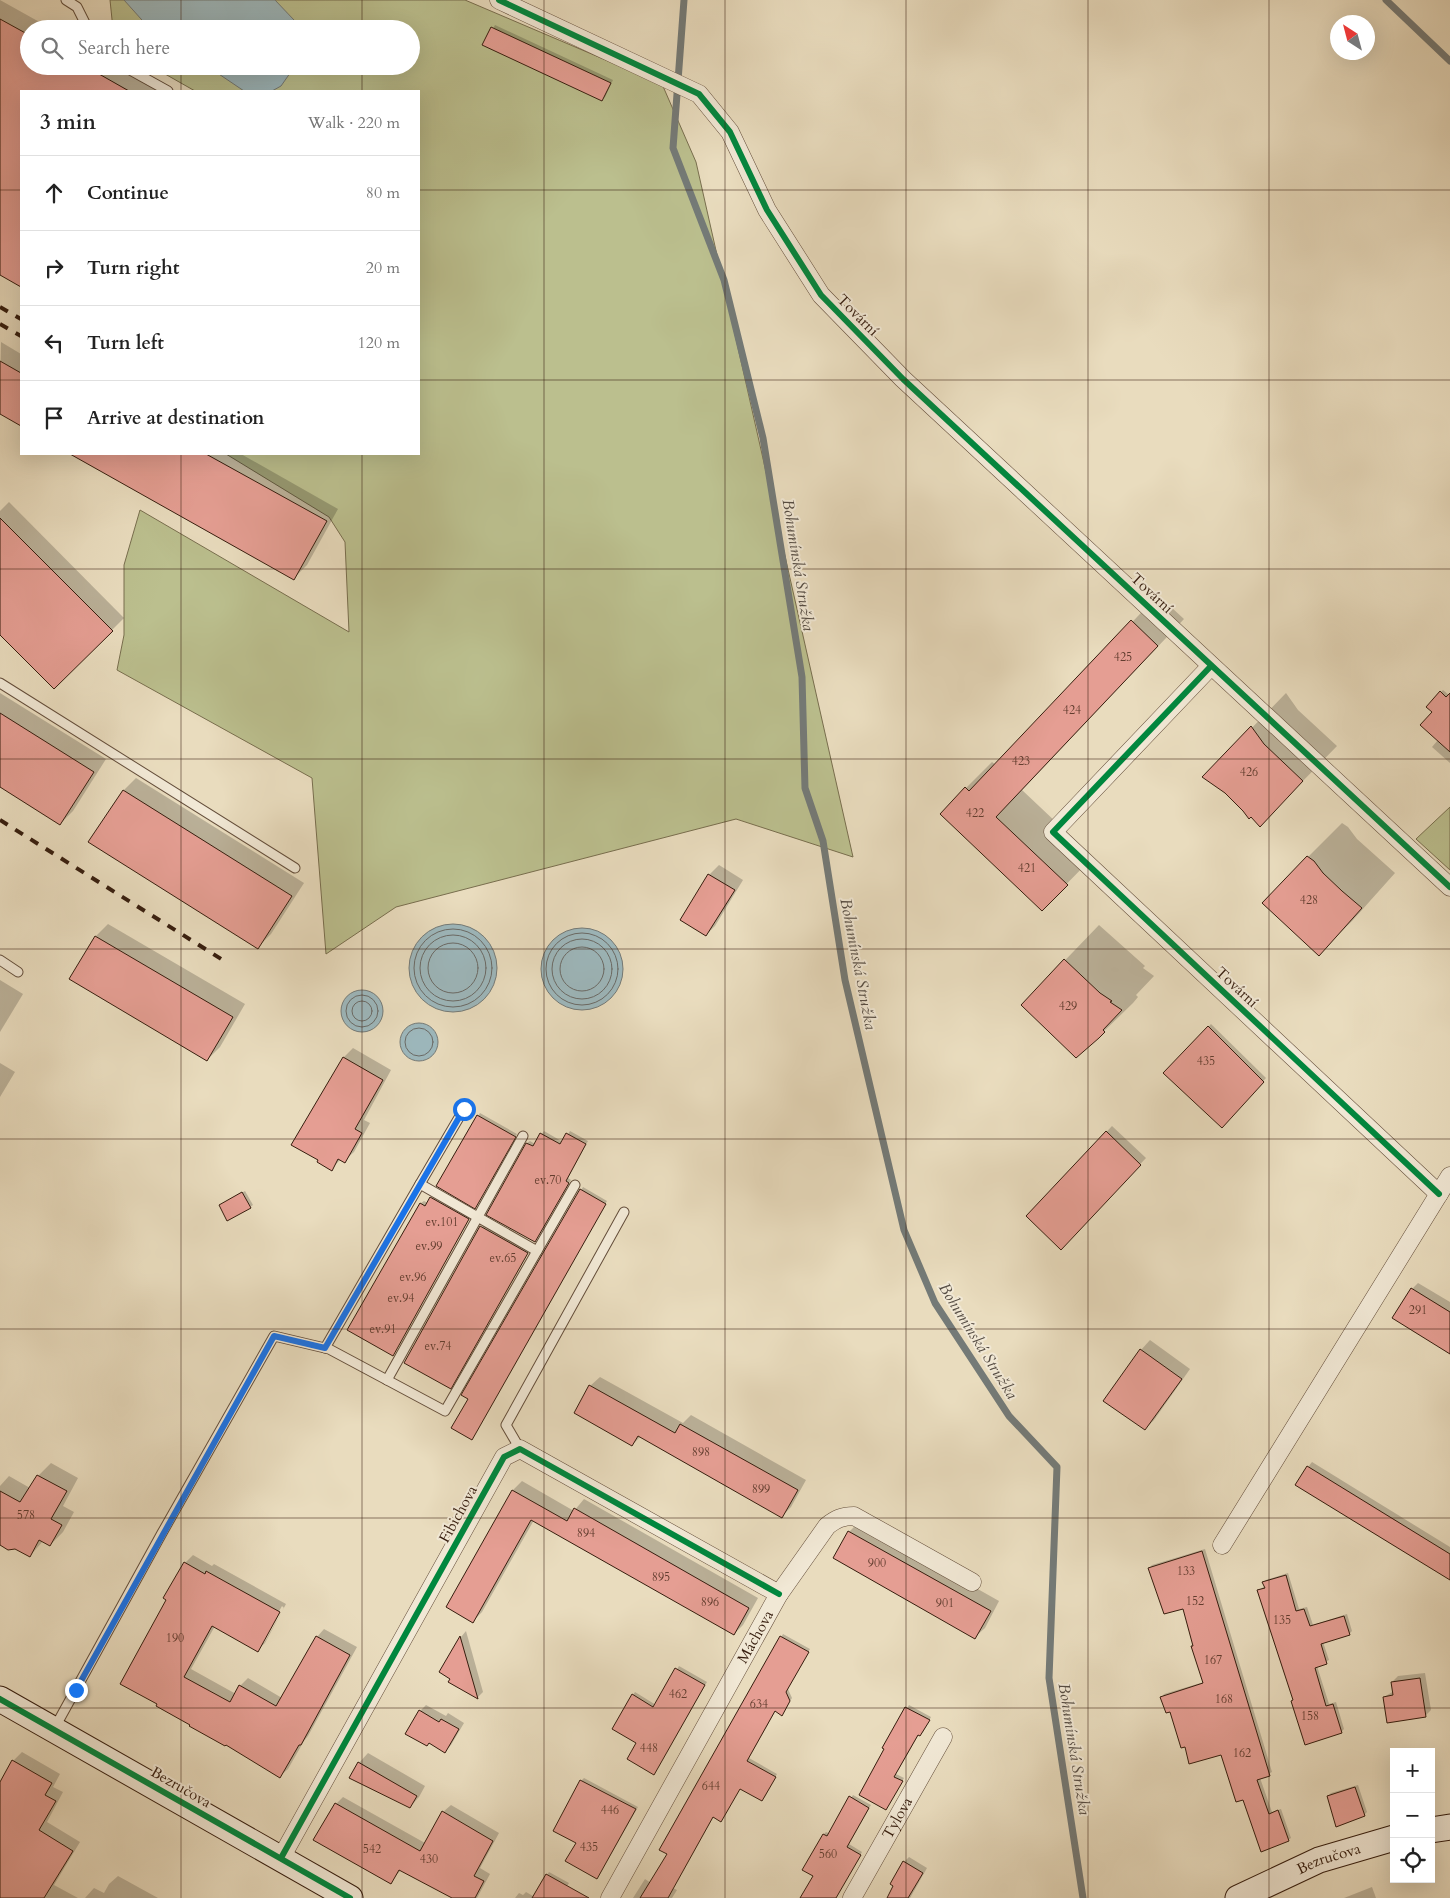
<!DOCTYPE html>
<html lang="en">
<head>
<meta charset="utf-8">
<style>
	body { margin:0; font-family:Cardo,serif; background:#f2f2f2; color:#222 }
	.controls { position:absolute; right:15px; bottom:15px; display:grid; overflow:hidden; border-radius:0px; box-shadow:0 5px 20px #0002 }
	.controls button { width:45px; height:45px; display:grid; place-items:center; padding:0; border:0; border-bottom:1px solid #e0e0e0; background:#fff; color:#222; font:25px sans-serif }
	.compass { position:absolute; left:1330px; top:15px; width:45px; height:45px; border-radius:50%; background:#fff; box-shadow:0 5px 20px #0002; rotate:324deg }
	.stop { position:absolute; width:15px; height:15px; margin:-11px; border:4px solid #1a73e8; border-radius:50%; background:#fff }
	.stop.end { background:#1a73e8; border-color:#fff; box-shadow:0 1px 5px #0008 }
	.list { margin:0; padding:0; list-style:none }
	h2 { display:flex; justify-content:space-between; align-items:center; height:65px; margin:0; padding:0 20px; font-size:21px }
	h2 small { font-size:16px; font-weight:400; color:#767676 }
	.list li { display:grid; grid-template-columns:32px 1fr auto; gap:15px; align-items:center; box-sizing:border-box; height:75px; padding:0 20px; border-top:1px solid #e0e0e0 }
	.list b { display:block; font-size:19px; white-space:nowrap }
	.list em { font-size:16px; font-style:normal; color:#767676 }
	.icon { flex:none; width:28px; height:28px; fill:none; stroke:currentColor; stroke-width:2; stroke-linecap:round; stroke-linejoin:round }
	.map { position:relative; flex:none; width:1450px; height:1898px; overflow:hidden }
	.search { position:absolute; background:#fff; box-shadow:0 5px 20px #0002; left:20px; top:20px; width:400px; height:55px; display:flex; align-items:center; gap:12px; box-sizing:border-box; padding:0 18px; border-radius:28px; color:#767676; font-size:19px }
	.panel { position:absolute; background:#fff; box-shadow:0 5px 20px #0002; left:20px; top:90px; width:400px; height:365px; border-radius:0px }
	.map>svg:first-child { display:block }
	.green { fill:#bbbf8e; stroke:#786e4e }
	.water { fill:#9db8bd; stroke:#747a77 }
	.shadow { fill:#0003; fill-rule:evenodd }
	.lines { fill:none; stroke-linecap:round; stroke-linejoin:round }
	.shore { stroke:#6a6a66; stroke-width:1 }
	.stream { stroke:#747a77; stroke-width:7 }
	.building { fill:#e59e93; stroke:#361d0e }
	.service-casing { stroke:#634d3a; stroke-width:11 }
	.minor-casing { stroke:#634d3a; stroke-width:19 }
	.secondary-casing { stroke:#361d0e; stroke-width:27 }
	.service { stroke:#f1e8d5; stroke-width:9 }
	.minor { stroke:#f1e8d5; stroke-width:18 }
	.secondary { stroke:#f1e8d5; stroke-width:25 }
	.rail { stroke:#361d0e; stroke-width:4; stroke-dasharray:9 9; stroke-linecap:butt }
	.cycleway-casing { stroke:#f1e8d5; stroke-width:9 }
	.cycleway { stroke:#00873e; stroke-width:6 }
	.route { stroke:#1a73e8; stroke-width:6 }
	.grid { fill:none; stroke:#361d0e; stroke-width:1; stroke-opacity:0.55 }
	.labels { text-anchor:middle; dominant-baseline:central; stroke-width:4; stroke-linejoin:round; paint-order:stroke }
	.number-label { font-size:12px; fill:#623d2f }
	.street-label { font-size:15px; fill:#361d0e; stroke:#f1e8d5 }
	.water-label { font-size:16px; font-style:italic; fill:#554c43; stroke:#f1e8d5 }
</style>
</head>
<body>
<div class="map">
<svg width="1450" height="1898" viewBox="0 0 1450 1898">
	<rect width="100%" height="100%" fill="#e9dcbe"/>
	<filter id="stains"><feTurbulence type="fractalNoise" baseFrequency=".004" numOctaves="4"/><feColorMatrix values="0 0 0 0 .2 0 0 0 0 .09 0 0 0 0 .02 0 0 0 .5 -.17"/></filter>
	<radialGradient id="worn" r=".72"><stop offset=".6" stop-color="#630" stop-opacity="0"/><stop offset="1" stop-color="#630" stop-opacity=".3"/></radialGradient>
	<g class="green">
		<polygon points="110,0 465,0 662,84 696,162 853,857 736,819 396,907 326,954 312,778 117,670 124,635 124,565 140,510 349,632 345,542 329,517 226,454 419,454 419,91 195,91 151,66 411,66 411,29 113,29"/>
		<polygon points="1450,807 1450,870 1416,839"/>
	</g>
	<g class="water">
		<polygon points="124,0 275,0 294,20 298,29 150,29"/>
		<polygon points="207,66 295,66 281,86 272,91 244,91"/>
		<circle cx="453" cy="968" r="44"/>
		<circle cx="582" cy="969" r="41"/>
		<circle cx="362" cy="1011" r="21"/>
		<circle cx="419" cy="1042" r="19"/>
	</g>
	<g class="shadow">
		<polygon points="0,0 52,29 29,29 29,66 119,66 163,91 21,91 21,286 0,274"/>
		<polygon points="495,25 613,80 605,97 602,100 484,45"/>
		<polygon points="1,342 21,354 21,425 6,416 0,398"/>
		<polygon points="73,454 241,454 338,509 307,565 294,578"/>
		<polygon points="9,502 124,618 54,688 0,633 0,511"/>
		<polygon points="1158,595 1184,619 1022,790 1093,857 1042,909 966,788 992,762 996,765"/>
		<polygon points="1443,690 1450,696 1450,763 1432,747 1438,740 1434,712 1427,707"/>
		<polygon points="0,693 106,759 73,811 60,824 0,786"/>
		<polygon points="1286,693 1298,710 1337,746 1260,825 1225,792 1204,777"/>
		<polygon points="136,778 304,883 271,934 258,947 124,790"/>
		<polygon points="1342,823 1348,827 1357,839 1395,873 1353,920 1319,954 1308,857"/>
		<polygon points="719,865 743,880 715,926 706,935 682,920 709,875"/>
		<polygon points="108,924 245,1004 220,1047 207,1060 96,936"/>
		<polygon points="1099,925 1145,966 1143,968 1154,976 1136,995 1138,997 1133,1003 1098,1037 1022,1005"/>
		<polygon points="0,980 23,994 0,1032"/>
		<polygon points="1211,1024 1266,1078 1222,1127 1165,1073"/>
		<polygon points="353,1048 391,1070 364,1120 370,1123 354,1152 344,1161 341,1159 331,1169 319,1159 293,1145 344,1057"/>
		<polygon points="0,1063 15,1072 0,1097"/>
		<polygon points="480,1113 517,1134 475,1207 438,1186"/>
		<polygon points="1112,1126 1146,1158 1061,1249 1027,1216"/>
		<polygon points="544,1131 563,1142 570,1131 588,1141 568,1178 571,1180 535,1241 488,1214 527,1143 530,1141 535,1144"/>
		<polygon points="583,1187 607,1201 474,1436 470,1398"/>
		<polygon points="245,1191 253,1205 250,1207 223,1203"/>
		<polygon points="434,1195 471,1216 393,1355 348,1330 421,1203 424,1201 428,1203"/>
		<polygon points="484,1224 530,1250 453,1385 406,1362"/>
		<polygon points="1418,1283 1450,1302 1450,1352 1394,1318 1412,1289"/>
		<polygon points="1150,1340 1190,1369 1154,1420 1145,1429 1105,1400 1141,1350"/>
		<polygon points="600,1377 683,1423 691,1415 806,1480 791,1507 782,1516 641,1436 632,1445 590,1386"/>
		<polygon points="1312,1462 1450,1547 1450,1579 1308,1467"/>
		<polygon points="51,1463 78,1478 63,1506 74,1512 63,1532 50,1545 43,1541 30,1556 15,1547 0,1543 0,1486 9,1476 30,1488 38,1476"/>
		<polygon points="522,1481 574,1511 584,1499 758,1598 743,1625 734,1634 534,1520 482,1612 473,1621 513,1490"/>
		<polygon points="859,1522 999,1601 985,1628 975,1637 835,1558 849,1532"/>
		<polygon points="1205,1549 1272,1772 1260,1778 1272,1812 1281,1809 1291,1838 1288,1840 1243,1798 1222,1753 1185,1746 1171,1711 1162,1697 1164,1694 1204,1682 1192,1647 1194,1645 1184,1608 1149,1568 1152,1565"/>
		<path d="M193 1555 212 1566 214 1564 286 1604 265 1643 257 1650 215 1626 191 1669 236 1694 240 1686 248 1678 282 1698 317 1637 324 1629 357 1647 308 1736 304 1741 288 1769 280 1776 226 1744 191 1726 168 1600 185 1563ZM282 1606 284 1608 264 1643H261Z"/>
		<polygon points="1288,1573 1299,1609 1307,1607 1313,1625 1347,1614 1352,1631 1349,1634 1323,1642 1329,1660 1317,1666 1329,1704 1336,1702 1344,1729 1341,1732 1294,1700 1259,1590 1265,1586 1264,1582 1266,1580"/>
		<polygon points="466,1631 483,1692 477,1698 441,1672 461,1637"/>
		<polygon points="783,1634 810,1649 788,1689 792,1698 784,1711 776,1710 749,1758 777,1774 765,1797 762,1800 740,1788 714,1816 673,1888 677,1890 672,1898 633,1898 645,1879 651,1883 669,1853 661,1849"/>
		<polygon points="679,1666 707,1682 654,1774 638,1742 633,1695 635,1692 656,1705"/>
		<polygon points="1425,1673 1431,1710 1425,1716 1384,1697 1394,1691 1392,1682 1398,1676"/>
		<polygon points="426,1705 446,1716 448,1713 464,1723 451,1745 445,1751 420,1711"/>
		<polygon points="909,1705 931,1717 923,1732 919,1734 896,1774 904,1778 886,1808 886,1748 884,1747"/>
		<polygon points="22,1752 60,1774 53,1787 63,1792 47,1822 80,1842 54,1885 78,1898 0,1898 0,1784 13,1761"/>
		<polygon points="368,1753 425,1786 419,1797 410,1807 359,1763"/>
		<polygon points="584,1778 638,1807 599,1875 581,1781"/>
		<polygon points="1358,1785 1367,1812 1364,1815 1328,1796 1331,1793"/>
		<polygon points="853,1795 871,1805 849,1844 862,1852 836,1898 802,1898 815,1876 804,1869 824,1834 826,1832 830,1834"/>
		<polygon points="343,1797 425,1843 443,1812 451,1805 499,1833 480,1868 490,1874 477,1898 452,1898 401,1870 390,1882 336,1804"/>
		<polygon points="909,1857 927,1868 910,1898 888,1898 904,1862"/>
		<polygon points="549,1872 569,1883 560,1898 515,1898 519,1893 523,1895 526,1892 533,1896"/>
		<polygon points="118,1876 158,1898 85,1898 94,1888 104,1893 109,1884"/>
		<polygon points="1372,1887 1376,1898 1344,1898"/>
	</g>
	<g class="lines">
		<g class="shore">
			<circle cx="453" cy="968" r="39"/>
			<circle cx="582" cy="969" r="36"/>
			<circle cx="453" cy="968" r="33"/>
			<circle cx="582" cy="969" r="30"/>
			<circle cx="453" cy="968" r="25"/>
			<circle cx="582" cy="969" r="22"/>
			<circle cx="362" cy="1011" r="16"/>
			<circle cx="362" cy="1011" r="10"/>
			<circle cx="419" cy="1042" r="14"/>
		</g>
		<g class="stream">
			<polyline points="684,0 673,148 724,280 763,438 802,677 805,788 823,841 845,980 904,1230 935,1303 1009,1416 1057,1467 1049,1678 1083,1898"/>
			<polyline points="1386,0 1450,61"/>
		</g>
	</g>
	<g class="building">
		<polygon points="0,19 29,35 29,66 85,66 129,91 21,91 21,287 0,275"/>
		<polygon points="491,27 611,83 602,101 482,45"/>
		<polygon points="0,361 21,373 21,426 0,414"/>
		<polygon points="70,454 206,454 327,521 294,580"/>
		<polygon points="0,518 113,631 54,689 0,635"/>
		<polygon points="1131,620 1158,646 996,817 1068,885 1042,911 940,814 965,787 969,791"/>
		<polygon points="1440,691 1446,697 1450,693 1450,752 1420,725 1432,712 1426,707"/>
		<polygon points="0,713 94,772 60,825 0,787"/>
		<polygon points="1251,726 1264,744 1303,781 1260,827 1251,817 1249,819 1243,811 1225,793 1202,777"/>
		<polygon points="123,790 292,896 258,949 88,842"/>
		<polygon points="1307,856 1314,861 1323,873 1342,891 1362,908 1319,956 1262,903"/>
		<polygon points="708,874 735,890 706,936 680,920"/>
		<polygon points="95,936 233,1017 207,1061 69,979"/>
		<polygon points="1064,959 1100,993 1112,1001 1110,1002 1122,1010 1103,1030 1105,1032 1099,1038 1076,1058 1021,1005"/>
		<polygon points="1208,1026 1264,1082 1222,1128 1163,1073"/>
		<polygon points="343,1057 383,1080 355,1129 362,1133 345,1163 338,1159 332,1171 317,1162 318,1160 291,1145"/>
		<polygon points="477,1115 516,1137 475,1209 436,1186"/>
		<polygon points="1106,1131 1141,1165 1061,1250 1026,1216"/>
		<polygon points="540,1133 560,1144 566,1133 586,1144 566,1181 569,1183 535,1242 486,1215 526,1143 533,1146"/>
		<polygon points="580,1189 606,1204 472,1440 451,1428 468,1399 461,1395"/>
		<polygon points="242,1192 251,1208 227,1221 219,1205"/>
		<polygon points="430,1197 469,1219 393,1356 347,1330 420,1203 425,1206"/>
		<polygon points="480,1226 528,1253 451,1389 404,1363"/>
		<polygon points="1411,1288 1450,1312 1450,1354 1392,1318"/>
		<polygon points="1140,1349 1182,1379 1145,1430 1103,1401"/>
		<polygon points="589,1385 675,1433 680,1424 798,1490 782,1518 638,1436 632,1446 574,1413"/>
		<polygon points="1307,1466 1450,1554 1450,1580 1295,1485"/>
		<polygon points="37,1475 67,1491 51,1519 62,1525 50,1546 39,1540 30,1557 15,1549 8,1550 0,1545 0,1491 20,1502"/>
		<polygon points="512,1490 567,1521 574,1508 749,1608 734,1635 531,1520 473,1623 446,1607"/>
		<polygon points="848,1531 991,1611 975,1639 833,1558"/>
		<polygon points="1202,1551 1270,1776 1257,1780 1269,1814 1278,1810 1289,1841 1261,1852 1243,1800 1236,1802 1221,1755 1189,1764 1185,1747 1181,1748 1170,1712 1166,1713 1160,1697 1203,1683 1191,1646 1193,1646 1183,1609 1164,1614 1148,1568"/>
		<polygon points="184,1562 205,1574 206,1571 280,1612 258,1652 212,1626 184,1677 230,1702 239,1685 276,1706 316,1636 350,1655 301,1745 299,1745 280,1778 226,1745 225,1746 189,1726 190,1725 156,1706 157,1704 120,1684 166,1600 163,1598"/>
		<polygon points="1286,1575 1296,1611 1304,1609 1310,1626 1344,1616 1350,1635 1321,1644 1327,1664 1315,1668 1326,1706 1333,1704 1342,1733 1305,1745 1291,1701 1293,1700 1257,1590 1265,1588 1262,1582"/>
		<polygon points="460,1636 478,1699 448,1682 450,1679 439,1672"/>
		<polygon points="780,1636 809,1652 786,1692 790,1701 782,1716 775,1711 747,1761 776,1777 762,1801 740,1789 721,1822 713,1817 668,1898 640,1898 667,1854 659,1850"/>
		<polygon points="675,1668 705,1685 654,1775 627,1759 636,1743 612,1729 632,1694 653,1707"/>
		<polygon points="1420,1678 1426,1717 1387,1723 1383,1697 1393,1695 1391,1682"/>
		<polygon points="905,1707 930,1720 920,1736 918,1735 894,1777 903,1781 886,1810 859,1795 884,1749 882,1748"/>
		<polygon points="419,1710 439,1722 441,1719 459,1729 445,1753 429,1743 427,1746 405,1734"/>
		<polygon points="12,1760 52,1783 45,1795 56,1801 39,1830 73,1851 44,1898 0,1898 0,1782"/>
		<polygon points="358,1762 417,1796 410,1808 349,1778"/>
		<polygon points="580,1780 636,1809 597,1879 565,1861 576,1843 553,1831"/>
		<polygon points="1355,1787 1365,1816 1336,1827 1327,1796"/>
		<polygon points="849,1796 869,1808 847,1847 861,1855 836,1898 800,1898 813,1876 802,1870 823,1834 827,1836"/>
		<polygon points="335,1803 420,1851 442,1811 493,1841 474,1876 484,1881 475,1898 452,1898 399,1870 391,1884 313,1840"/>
		<polygon points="903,1861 923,1873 908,1898 887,1898 893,1886 890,1884"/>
		<polygon points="546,1874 589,1898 532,1898"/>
	</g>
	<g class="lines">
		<g class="service-casing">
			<g id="service">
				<polyline points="66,0 77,7 88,29"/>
				<polyline points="123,66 168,91"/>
				<polyline points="0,683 295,868"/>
				<polyline points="0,960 18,972"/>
				<polyline points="420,1184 464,1109"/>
				<polyline points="325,1348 420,1184 537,1251"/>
				<polyline points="387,1380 523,1136"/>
				<polyline points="520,1449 506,1425 624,1212"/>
				<polyline points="54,1729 162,1533 274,1336 329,1349 445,1411 575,1185"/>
			</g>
		</g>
		<g class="minor-casing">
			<g id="minor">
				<polyline points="499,0 699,94 730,132 767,210 821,295 903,379 1450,887"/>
				<polyline points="1211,666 1053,832 1439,1194"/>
				<polyline points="1222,1545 1450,1176"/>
				<polyline points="281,1858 504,1457 520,1449 779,1594"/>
				<path id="s1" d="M610 1898 779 1594 827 1526C836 1519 842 1516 854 1516L972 1582"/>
				<path id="s2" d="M852 1898 943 1737"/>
			</g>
		</g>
		<g class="secondary-casing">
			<g id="secondary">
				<polyline points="0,1699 350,1898"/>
				<polyline points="1431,1830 1450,1827"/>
				<path id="s3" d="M1238 1898 1319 1860 1394 1838"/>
			</g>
		</g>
		<use href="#service" class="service"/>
		<use href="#minor" class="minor"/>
		<use href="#secondary" class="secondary"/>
		<g class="rail">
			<polyline points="0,307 21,319"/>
			<polyline points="0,324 21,336"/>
			<polyline points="0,820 226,962"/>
		</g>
		<g class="cycleway-casing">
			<g id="cycleway">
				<polyline points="499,0 699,94 730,132 767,210 821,295 903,379 1450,887"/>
				<polyline points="1211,666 1053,832 1439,1194"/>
				<polyline points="0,1699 350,1898"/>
				<polyline points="281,1858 504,1457 520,1449 779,1594"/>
			</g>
		</g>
		<use href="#cycleway" class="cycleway"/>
	</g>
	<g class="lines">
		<polyline class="route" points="76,1690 274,1336 325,1348 464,1109"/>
	</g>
	<path class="grid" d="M181 0V29M362 0V29M544 0V1898M725 0V1898M906 0V1898M1088 0V1898M1269 0V1898M181 66V91M362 66V91M0 190H21M419 190H1450M0 380H21M419 380H1450M181 454V1898M362 454V1898M0 569H1450M0 759H1450M0 949H1450M0 1139H1450M0 1329H1450M0 1518H1450M0 1708H1450"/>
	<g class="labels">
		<g class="number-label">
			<text x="1123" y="657">425</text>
			<text x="1072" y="710">424</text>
			<text x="1021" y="761">423</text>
			<text x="1249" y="772">426</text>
			<text x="975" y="813">422</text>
			<text x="1027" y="868">421</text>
			<text x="1309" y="900">428</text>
			<text x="1068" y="1006">429</text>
			<text x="1206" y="1061">435</text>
			<text x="548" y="1180">ev.70</text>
			<text x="442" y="1222">ev.101</text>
			<text x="429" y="1246">ev.99</text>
			<text x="503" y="1258">ev.65</text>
			<text x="413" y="1277">ev.96</text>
			<text x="401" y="1298">ev.94</text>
			<text x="1418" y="1310">291</text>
			<text x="383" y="1329">ev.91</text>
			<text x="438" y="1346">ev.74</text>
			<text x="701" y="1452">898</text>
			<text x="761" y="1489">899</text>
			<text x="26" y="1515">578</text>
			<text x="586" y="1533">894</text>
			<text x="877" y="1563">900</text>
			<text x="1186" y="1571">133</text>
			<text x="661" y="1577">895</text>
			<text x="1195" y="1601">152</text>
			<text x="710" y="1602">896</text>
			<text x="945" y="1603">901</text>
			<text x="1282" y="1620">135</text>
			<text x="175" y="1638">190</text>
			<text x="1213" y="1660">167</text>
			<text x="678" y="1694">462</text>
			<text x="1224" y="1699">168</text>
			<text x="759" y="1704">634</text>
			<text x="1310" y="1716">158</text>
			<text x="649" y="1748">448</text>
			<text x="1242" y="1753">162</text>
			<text x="711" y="1786">644</text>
			<text x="610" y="1810">446</text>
			<text x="589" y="1847">435</text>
			<text x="372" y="1849">542</text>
			<text x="828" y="1854">560</text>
			<text x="429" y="1859">430</text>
		</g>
		<g class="street-label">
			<text transform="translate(858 315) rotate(45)">Tovární</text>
			<text transform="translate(1152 593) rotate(43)">Tovární</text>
			<text transform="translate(1237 987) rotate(43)">Tovární</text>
			<text transform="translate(458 1514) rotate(-61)">Fibichova</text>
			<text stroke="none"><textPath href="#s1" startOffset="299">Máchova</textPath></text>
			<text transform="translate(181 1787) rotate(30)">Bezručova</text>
			<text stroke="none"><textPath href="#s2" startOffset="92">Tylova</textPath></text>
			<text stroke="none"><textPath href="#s3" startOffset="99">Bezručova</textPath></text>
		</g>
		<g class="water-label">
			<text transform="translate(798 565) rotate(81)">Bohumínská Stružka</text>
			<text transform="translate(858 964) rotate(79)">Bohumínská Stružka</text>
			<text transform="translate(978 1341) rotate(58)">Bohumínská Stružka</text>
			<text transform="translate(1074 1749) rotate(81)">Bohumínská Stružka</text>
		</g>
	</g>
	<rect width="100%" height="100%" filter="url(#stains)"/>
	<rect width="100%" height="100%" fill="url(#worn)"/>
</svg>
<div class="controls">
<button>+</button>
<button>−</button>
<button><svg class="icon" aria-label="locate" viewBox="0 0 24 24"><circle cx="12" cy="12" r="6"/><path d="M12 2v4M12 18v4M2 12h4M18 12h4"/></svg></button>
</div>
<svg class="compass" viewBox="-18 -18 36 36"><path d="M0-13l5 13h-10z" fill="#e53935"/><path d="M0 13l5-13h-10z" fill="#767676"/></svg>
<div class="stop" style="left:464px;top:1109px"></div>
<div class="stop end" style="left:76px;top:1690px"></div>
<div class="search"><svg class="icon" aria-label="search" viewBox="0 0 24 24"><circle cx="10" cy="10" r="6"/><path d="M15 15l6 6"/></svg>Search here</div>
<section class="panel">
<h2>3 min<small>Walk · 220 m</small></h2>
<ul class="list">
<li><svg class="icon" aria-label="ahead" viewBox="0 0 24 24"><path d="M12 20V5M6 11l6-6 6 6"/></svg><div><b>Continue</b></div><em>80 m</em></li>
<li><svg class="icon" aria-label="right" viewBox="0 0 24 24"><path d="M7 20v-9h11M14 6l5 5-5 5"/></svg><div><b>Turn right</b></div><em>20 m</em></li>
<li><svg class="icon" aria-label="left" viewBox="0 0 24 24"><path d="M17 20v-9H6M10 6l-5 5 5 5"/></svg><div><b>Turn left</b></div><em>120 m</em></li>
<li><svg class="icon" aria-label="arrive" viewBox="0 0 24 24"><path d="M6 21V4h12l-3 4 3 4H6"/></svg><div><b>Arrive at destination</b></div></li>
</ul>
</section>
</div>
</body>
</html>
